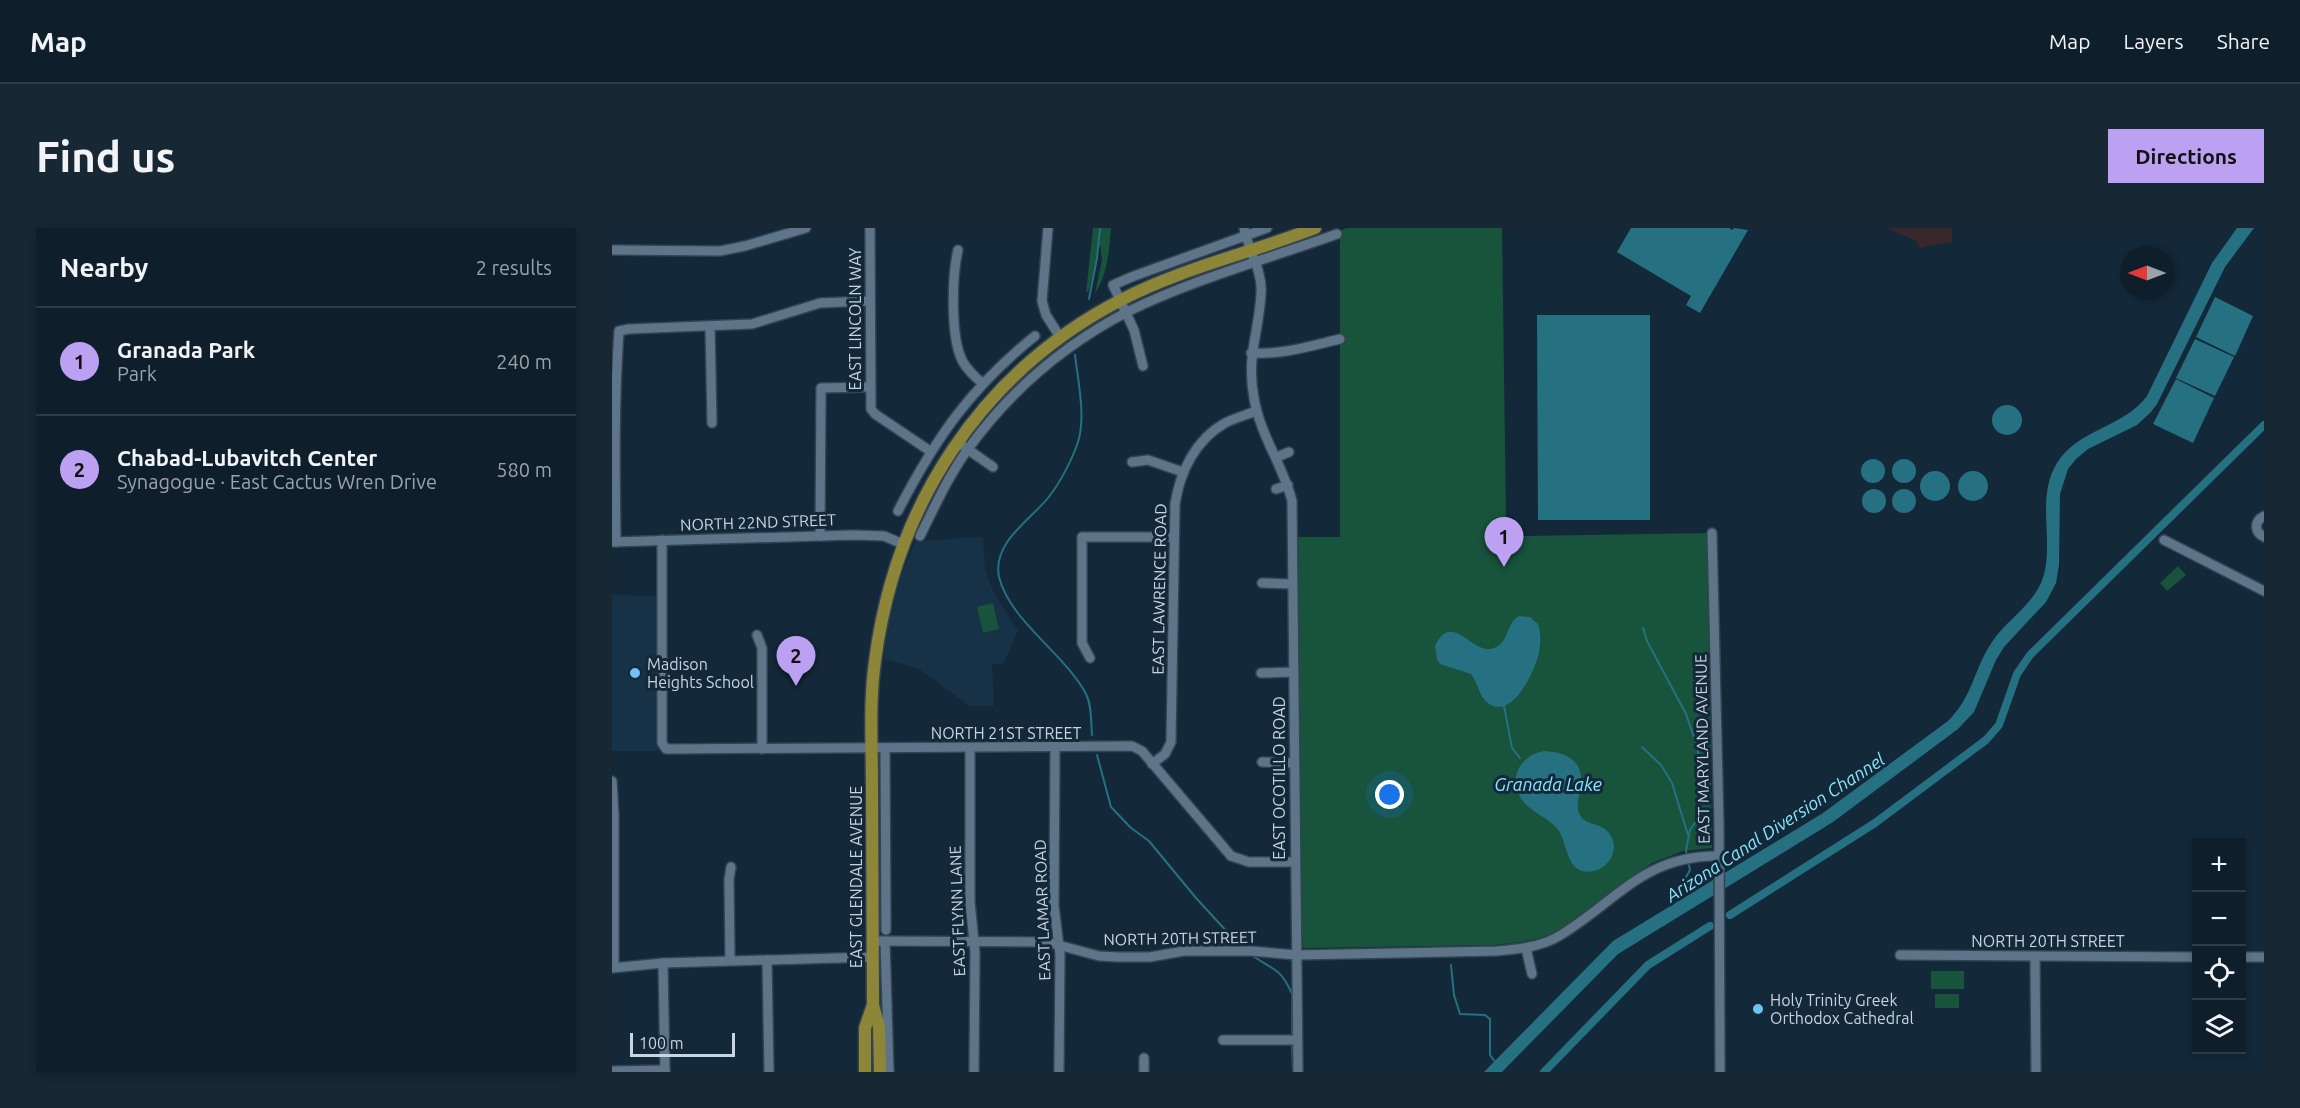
<!DOCTYPE html>
<html lang="en">
<head>
<meta charset="utf-8">
<style>
	body { margin:0; font-family:Ubuntu,sans-serif; background:#172733; color:#f1f3f6 }
	.controls { position:absolute; right:18px; bottom:18px; display:grid; overflow:hidden; border-radius:0px; box-shadow:0 3px 9px #0003 }
	.controls button { width:54px; height:54px; display:grid; place-items:center; padding:0; border:0; border-bottom:2px solid #2e3c47; background:#0e1e2b; color:#f1f3f6; font:30px sans-serif }
	.compass { position:absolute; left:1508px; top:18px; width:54px; height:54px; border-radius:50%; background:#0e1e2b; box-shadow:0 3px 9px #0003; rotate:270deg }
	.scale { position:absolute; left:18px; bottom:15px; width:105px; box-sizing:border-box; padding-left:6px; border:3px solid #c8d4df; border-top:0; font-size:16px; line-height:21px; white-space:nowrap; color:#c8d4df; -webkit-text-stroke:4px #132839; paint-order:stroke }
	.you { position:absolute; left:778px; top:567px; width:21px; height:21px; margin:-15px; border:4px solid #fff; border-radius:50%; background:#1a73e8; box-shadow:0 0 0 9px #1a73e833 }
	.badge { display:grid; place-items:center; width:39px; height:39px; border-radius:50%; background:#bca0f2; color:#111; font-size:20px; font-weight:700 }
	.pin { position:absolute; translate:-50% -50px; filter:drop-shadow(0 2px 3px #0008) }
	.pin::after { content:''; position:absolute; top:32px; width:21px; height:18px; background:inherit; clip-path:polygon(0 0,100% 0,50% 100%) }
	.list { margin:0; padding:0; list-style:none }
	h2 { display:flex; justify-content:space-between; align-items:center; height:78px; margin:0; padding:0 24px; font-size:26px }
	h2 small { font-size:20px; font-weight:400; color:#9ba2a9 }
	.list li { display:grid; grid-template-columns:39px 1fr auto; gap:18px; align-items:center; box-sizing:border-box; height:108px; padding:0 24px; border-top:2px solid #2e3c47 }
	.list b { display:block; font-size:22px; white-space:nowrap }
	.list p { margin:0; font-size:20px; white-space:nowrap; color:#9ba2a9 }
	.list em { font-size:20px; font-style:normal; color:#9ba2a9 }
	.icon { flex:none; width:33px; height:33px; fill:none; stroke:currentColor; stroke-width:2; stroke-linecap:round; stroke-linejoin:round }
	.map { position:relative; flex:none; width:1652px; height:844px; overflow:hidden; border-radius:0px }
	header { display:flex; align-items:center; gap:36px; box-sizing:border-box; height:84px; padding:0 30px; background:#0e1e2b; border-bottom:2px solid #2e3c47 }
	header strong { font-size:28px }
	nav { display:flex; gap:33px; margin-inline-start:auto; font-size:21px }
	.intro { display:flex; align-items:center; justify-content:space-between; box-sizing:border-box; height:144px; padding:0 36px }
	h1 { margin:0; font-size:42px }
	.button { padding:15px 27px; border-radius:0px; background:#bca0f2; color:#111; font-size:21px; font-weight:700 }
	main { display:flex; gap:36px; padding:0 36px }
	aside { flex:1; background:#0e1e2b; border-radius:0px; box-shadow:0 3px 9px #0003 }
	.map>svg:first-child { display:block }
	.commercial { fill:#3a272c }
	.built { fill:#173247 }
	.green { fill:#18533c }
	.water { fill:#257182 }
	.lines { fill:none; stroke-linecap:round; stroke-linejoin:round }
	.stream { stroke:#257182; stroke-width:2 }
	.canal { stroke:#257182; stroke-width:8 }
	.minor-casing { stroke:#344352; stroke-width:12 }
	.major-casing { stroke:#344352; stroke-width:15 }
	.minor { stroke:#5e7589; stroke-width:9 }
	.major { stroke:#8d8537; stroke-width:12 }
	.poi-dot { fill:#6fc2f4; stroke:#132839; stroke-width:2 }
	.labels { text-anchor:middle; dominant-baseline:central; stroke-width:6; stroke-linejoin:round; paint-order:stroke }
	.street-label { font-size:16px; fill:#c8d4df; stroke:#132839 }
	.poi-label { font-size:16px; fill:#c8d4df; stroke:#132839; text-anchor:start }
	.water-label { font-size:18px; font-style:italic; fill:#88e6fd; stroke:#132839 }
</style>
</head>
<body>
<header>
<strong>Map</strong>
<nav><a>Map</a><a>Layers</a><a>Share</a></nav>
</header>
<div class="intro"><h1>Find us</h1><a class="button">Directions</a></div>
<main>
<aside>
<h2>Nearby<small>2 results</small></h2>
<ul class="list">
<li><span class="badge">1</span><div><b>Granada Park</b><p>Park</p></div><em>240 m</em></li>
<li><span class="badge">2</span><div><b>Chabad-Lubavitch Center</b><p>Synagogue · East Cactus Wren Drive</p></div><em>580 m</em></li>
</ul>
</aside>
<div class="map">
<svg width="1652" height="844" viewBox="0 0 1652 844">
	<rect width="100%" height="100%" fill="#132839"/>
	<polygon class="commercial" points="1274,0 1340,0 1340,14 1307,20 1305,13"/>
	<g class="built">
		<polygon points="371,309 373,340 381,363 406,403 391,436 380,436 382,478 358,478 307,441 272,431 275,399 289,348 304,313"/>
		<polygon points="0,367 46,368 46,523 0,523"/>
	</g>
	<g class="green">
		<path d="M481 0H499C497 22 496 46 483 65L490 32 488 16 477 62 474 65Z"/>
		<path d="M734 0H890L894 288 909 308 1096 305 1100 620 1071 623 1040 635 944 705C923 713 902 715 881 717L692 720 689 717 686 309H728V3Z"/>
		<polygon points="1566,338 1574,347 1555,363 1548,355"/>
		<polygon points="381,375 387,401 371,405 365,379"/>
		<rect x="1319" y="743" width="33" height="18"/>
		<rect x="1323" y="766" width="24" height="14"/>
	</g>
	<g class="water">
		<polygon points="1019,0 1117,0 1120,2 1122,0 1136,2 1088,85 1074,77 1079,68 1005,24"/>
		<path d="M1625 0H1642L1613 39 1545 176 1539 184 1525 197 1476 221 1464 231 1456 241 1448 266 1447 337 1444 355 1434 374 1392 419 1384 432 1362 484 1346 501 1221 594 1006 726 890 844H872L1001 713 1211 585 1336 493C1362 467 1361 442 1380 414 1397 389 1427 374 1433 342 1440 307 1425 267 1445 235 1466 201 1511 200 1535 168L1600 35Z"/>
		<polygon points="1603,69 1641,88 1623,128 1584,109"/>
		<polygon points="925,87 1038,87 1038,292 926,292"/>
		<polygon points="1583,111 1622,129 1603,168 1564,150"/>
		<polygon points="1564,151 1602,170 1581,215 1541,196"/>
		<circle cx="1395" cy="192" r="15"/>
		<circle cx="1292" cy="243" r="12"/>
		<circle cx="1261" cy="243" r="12"/>
		<circle cx="1361" cy="258" r="15"/>
		<circle cx="1323" cy="258" r="15"/>
		<circle cx="1292" cy="273" r="12"/>
		<circle cx="1262" cy="273" r="12"/>
		<path d="M907 388 918 389 926 396C929 405 929 414 927 424 924 441 902 489 879 477 867 471 867 456 859 446L828 436 825 432 823 418C840 381 861 429 882 420 897 415 894 395 907 388Z"/>
		<path d="M932 523C957 524 974 535 968 562 967 570 964 577 967 585 972 598 988 594 996 604 1009 618 999 639 982 643 955 649 956 618 947 603 935 586 912 584 905 562 903 555 903 547 907 540 913 530 921 525 932 523Z"/>
	</g>
	<g class="lines">
		<g class="stream">
			<polyline points="477,71 485,30 488,0"/>
			<path d="M463 127C466 153 474 189 466 214 460 232 448 255 436 270 418 292 380 315 387 349 398 393 453 426 474 466 480 478 479 494 480 507"/>
			<polyline points="1031,400 1035,413 1074,486 1086,521 1089,586 1078,602 1074,623 1075,627"/>
			<polyline points="892,478 900,520 908,530"/>
			<polyline points="1030,519 1049,537 1060,555 1076,607"/>
			<polyline points="485,527 499,579 519,600 537,613 584,670 629,719"/>
			<polyline points="1076,633 1078,642 1073,651 1081,665"/>
			<path d="M641 728C661 742 669 740 680 766V808"/>
			<polyline points="839,737 842,767 848,786 873,787 878,791 878,827 884,835"/>
			<polyline points="680,814 681,844"/>
		</g>
		<g class="canal">
			<polyline points="1118,687 1263,595 1374,512 1387,497 1405,446 1418,427 1652,197"/>
			<polyline points="932,844 1036,737 1098,698"/>
		</g>
		<g class="minor-casing">
			<g id="minor">
				<polyline points="258,0 259,181 263,186 318,223"/>
				<polyline points="436,0 430,73 434,87 448,109"/>
				<path d="M632 0C636 22 651 43 649 66 647 104 634 129 642 170 648 207 671 237 680 273L686 844"/>
				<polyline points="0,22 108,23 133,18 194,0"/>
				<path d="M346 22C340 48 338 111 351 134 356 143 363 149 370 155"/>
				<polyline points="98,98 100,195"/>
				<path d="M639 125C670 127 698 118 728 111"/>
				<polyline points="531,138 522,102 501,57 522,48 655,0"/>
				<polyline points="351,218 381,239"/>
				<polyline points="665,229 677,224"/>
				<polyline points="520,234 536,232 571,244"/>
				<polyline points="664,261 676,257"/>
				<path d="M286 283C323 211 359 159 423 108"/>
				<path d="M1652 288C1642 293 1642 304 1652 309"/>
				<polyline points="1100,305 1107,597 1108,844"/>
				<polyline points="208,308 209,160 258,159"/>
				<path d="M308 308C323 278 337 247 356 221 398 163 453 116 517 83 580 52 658 30 725 6"/>
				<polyline points="50,312 50,515 54,521 520,518 530,523 619,628 637,634 683,634"/>
				<polyline points="1552,312 1652,363"/>
				<polyline points="0,314 242,307 272,308 291,316"/>
				<path d="M4 314C3 243 2 173 7 103L17 101 140 96 208 75 258 73"/>
				<polyline points="650,355 681,356"/>
				<polyline points="145,407 150,420 150,521"/>
				<polyline points="478,430 470,415 470,309 562,309"/>
				<polyline points="649,445 682,444"/>
				<polyline points="273,520 274,702"/>
				<polyline points="358,520 358,674 363,724 362,844"/>
				<polyline points="443,520 442,678 448,726 447,844"/>
				<polyline points="650,534 681,535"/>
				<path d="M540 536 553 526 559 514 563 276C568 244 583 212 613 195 623 190 634 187 644 183"/>
				<polyline points="0,553 2,587 2,739"/>
				<path d="M260 713 435 714 487 728 506 729H538L572 723H639L685 727 885 723C906 721 929 719 947 708 1005 673 1032 627 1107 628"/>
				<polyline points="273,713 277,844"/>
				<polyline points="914,720 920,746"/>
				<polyline points="1288,727 1584,729"/>
				<polyline points="1423,729 1424,844"/>
				<polyline points="1630,729 1652,729"/>
				<polyline points="118,732 117,651 119,639"/>
				<polyline points="155,732 157,844"/>
				<polyline points="51,735 53,844"/>
				<polyline points="0,740 51,735 261,729"/>
				<polyline points="611,812 685,812"/>
				<polyline points="0,843 53,842"/>
				<polyline points="532,844 532,830"/>
			</g>
		</g>
		<g class="major-casing">
			<g id="major">
				<polyline points="253,844 253,800 261,777"/>
				<path d="M268 844 267 799 261 777C261 705 260 632 260 560 260 518 257 475 263 433 283 278 368 145 509 72 570 40 639 25 703 0"/>
			</g>
		</g>
		<use href="#minor" class="minor"/>
		<use href="#major" class="major"/>
	</g>
	<g class="poi-dot">
		<circle cx="23" cy="445" r="6"/>
		<circle cx="1146" cy="781" r="6"/>
	</g>
	<g class="labels">
		<g class="street-label">
			<text transform="translate(243 91) rotate(-90)">EAST LINCOLN WAY</text>
			<text transform="translate(146 294) rotate(-2)">NORTH 22ND STREET</text>
			<text transform="translate(547 361) rotate(-89)">EAST LAWRENCE ROAD</text>
			<text x="394" y="505">NORTH 21ST STREET</text>
			<text transform="translate(1090 521) rotate(-91)">EAST MARYLAND AVENUE</text>
			<text transform="translate(667 550) rotate(-90)">EAST OCOTILLO ROAD</text>
			<text transform="translate(244 649) rotate(-90)">EAST GLENDALE AVENUE</text>
			<text transform="translate(430 682) rotate(-92)">EAST LAMAR ROAD</text>
			<text transform="translate(345 683) rotate(-92)">EAST FLYNN LANE</text>
			<text transform="translate(568 710) rotate(-1)">NORTH 20TH STREET</text>
			<text x="1436" y="713">NORTH 20TH STREET</text>
		</g>
		<g class="poi-label">
			<text x="35" y="436">Madison<tspan x="35" dy="18">Heights School</tspan></text>
			<text x="1158" y="772">Holy Trinity Greek<tspan x="1158" dy="18">Orthodox Cathedral</tspan></text>
		</g>
		<g class="water-label">
			<text x="936" y="556">Granada Lake</text>
			<text transform="translate(1163 599) rotate(-33)">Arizona Canal Diversion Channel</text>
		</g>
	</g>
</svg>
<div class="controls">
<button>+</button>
<button>−</button>
<button><svg class="icon" aria-label="locate" viewBox="0 0 24 24"><circle cx="12" cy="12" r="6"/><path d="M12 2v4M12 18v4M2 12h4M18 12h4"/></svg></button>
<button><svg class="icon" aria-label="layers" viewBox="0 0 24 24"><path d="M12 4l9 5-9 5-9-5zM3 14l9 5 9-5"/></svg></button>
</div>
<svg class="compass" viewBox="-18 -18 36 36"><path d="M0-13l5 13h-10z" fill="#e53935"/><path d="M0 13l5-13h-10z" fill="#9ba2a9"/></svg>
<div class="scale">100 m</div>
<div class="you"></div>
<div class="pin badge" style="left:892px;top:339px">1</div>
<div class="pin badge" style="left:184px;top:458px">2</div>
</div>
</main>
</body>
</html>
